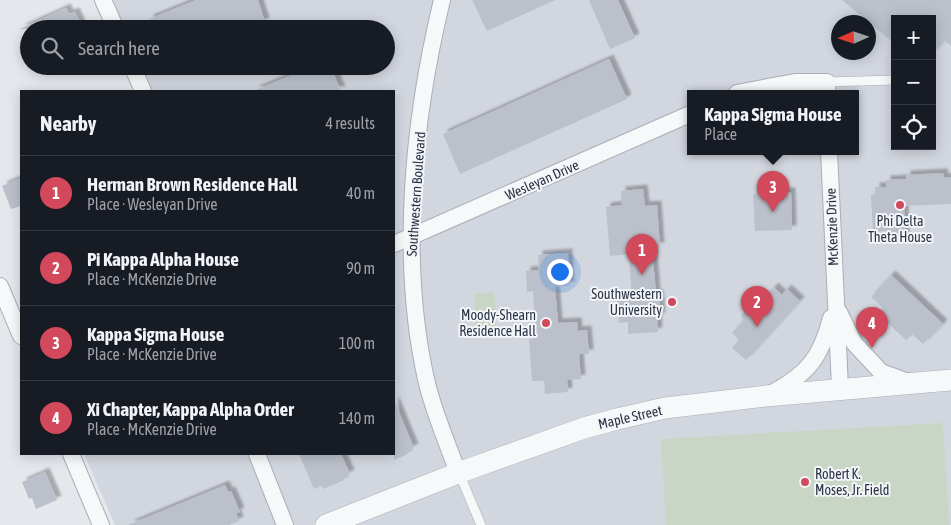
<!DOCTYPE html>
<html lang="en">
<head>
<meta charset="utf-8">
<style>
	body { margin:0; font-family:"Asap Condensed",sans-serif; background:#242831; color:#f1f3f6 }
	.controls { position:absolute; right:15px; top:15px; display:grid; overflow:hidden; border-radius:0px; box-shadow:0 2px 12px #0003 }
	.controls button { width:45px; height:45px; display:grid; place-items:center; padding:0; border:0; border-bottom:1px solid #363941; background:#171b24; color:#f1f3f6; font:25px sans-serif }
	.compass { position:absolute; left:831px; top:15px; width:45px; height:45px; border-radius:50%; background:#171b24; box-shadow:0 2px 12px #0003; rotate:267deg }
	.you { position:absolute; left:559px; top:271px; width:18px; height:18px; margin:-12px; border:4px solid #fff; border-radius:50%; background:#1a73e8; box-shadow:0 0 0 8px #1a73e833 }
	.badge { display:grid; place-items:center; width:32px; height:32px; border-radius:50%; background:#d1495b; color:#fff; font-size:16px; font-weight:700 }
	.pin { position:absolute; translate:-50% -41px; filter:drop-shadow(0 1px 2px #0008) }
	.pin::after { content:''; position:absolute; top:26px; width:18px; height:15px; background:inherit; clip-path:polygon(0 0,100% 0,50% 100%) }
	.popup { position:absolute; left:687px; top:90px; width:172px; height:65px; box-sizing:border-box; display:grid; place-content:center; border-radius:0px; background:#171b24; filter:drop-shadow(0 1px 4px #0005); font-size:16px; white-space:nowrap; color:#9ea1a6 }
	.popup b { font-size:19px; color:#f1f3f6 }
	.popup::after { content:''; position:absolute; left:50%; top:100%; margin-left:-10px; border:10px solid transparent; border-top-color:#171b24 }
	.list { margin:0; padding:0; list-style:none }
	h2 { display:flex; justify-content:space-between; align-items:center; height:65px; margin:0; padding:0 20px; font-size:21px }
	h2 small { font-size:16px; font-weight:400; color:#9ea1a6 }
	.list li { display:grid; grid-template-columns:32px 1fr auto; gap:15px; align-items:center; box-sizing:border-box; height:75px; padding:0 20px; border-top:1px solid #363941 }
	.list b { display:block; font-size:19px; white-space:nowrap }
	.list p { margin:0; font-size:16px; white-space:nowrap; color:#9ea1a6 }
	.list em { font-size:16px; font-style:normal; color:#9ea1a6 }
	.icon { flex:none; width:28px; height:28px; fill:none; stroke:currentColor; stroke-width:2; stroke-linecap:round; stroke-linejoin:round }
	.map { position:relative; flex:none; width:951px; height:525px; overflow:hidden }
	.search { position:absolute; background:#171b24; box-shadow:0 2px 12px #0003; left:20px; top:20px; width:375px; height:55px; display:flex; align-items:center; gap:12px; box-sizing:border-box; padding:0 18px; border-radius:28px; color:#9ea1a6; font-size:19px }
	.panel { position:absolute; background:#171b24; box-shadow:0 2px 12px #0003; left:20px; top:90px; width:375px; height:365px; border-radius:0px }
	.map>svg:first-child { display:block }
	.built { fill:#d2d6de; fill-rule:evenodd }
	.green { fill:#c9d6c5 }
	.building { fill:#bbc0ca; filter:url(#shadow) }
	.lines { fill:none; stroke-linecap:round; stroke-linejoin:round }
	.service-casing { stroke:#a9aeb7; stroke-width:10 }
	.minor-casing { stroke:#a9aeb7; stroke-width:18 }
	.tertiary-casing { stroke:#a9aeb7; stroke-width:22 }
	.service { stroke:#f7f8fa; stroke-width:9 }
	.minor { stroke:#f7f8fa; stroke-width:16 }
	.tertiary { stroke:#f7f8fa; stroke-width:21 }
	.poi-dot { fill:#d1495b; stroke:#f4f6f9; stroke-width:2 }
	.labels { text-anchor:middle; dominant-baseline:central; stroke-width:4; stroke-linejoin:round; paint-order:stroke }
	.street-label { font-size:14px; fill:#2b3445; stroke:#f4f6f9 }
	.poi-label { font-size:14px; fill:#2b3445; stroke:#f4f6f9; text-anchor:end }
</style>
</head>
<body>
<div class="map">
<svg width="951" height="525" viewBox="0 0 951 525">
	<defs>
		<filter id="shadow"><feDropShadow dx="4.5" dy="-4.5" stdDeviation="1" flood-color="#0004"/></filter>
	</defs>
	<rect width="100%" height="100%" fill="#e4e7ec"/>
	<path class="built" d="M113 0H951V525H115L84 454H394V91H152L141 66H386V29H125ZM895 19H932V146H895ZM838 22H868V52H838ZM690 93H856V151H690Z"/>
	<g class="green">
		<polygon points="494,292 497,334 476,336 474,294"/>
		<polygon points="943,423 949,525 666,525 661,439"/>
	</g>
	<g class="building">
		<polygon points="196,0 258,0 265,22 249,29 153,29 149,19"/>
		<polygon points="472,0 555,0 487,31"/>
		<polygon points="589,0 618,0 635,38 610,49"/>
		<polygon points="842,0 951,0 951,46 944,40 932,54 932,19 895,19 895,44"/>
		<polygon points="66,8 69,14 75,12 81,25 72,29 20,29"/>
		<polygon points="609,59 627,99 460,174 443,134"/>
		<polygon points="313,66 326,66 328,72 332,70 341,91 253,91"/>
		<polygon points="943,173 944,178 951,177 951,204 904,206 905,238 886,238 886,231 873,232 871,195 876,195 875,187 886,187 886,180 906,179 906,175"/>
		<polygon points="21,178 21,206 11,209 2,186"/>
		<polygon points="643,189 645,206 657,205 660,247 652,247 656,294 659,294 661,317 657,317 658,332 628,334 628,322 619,323 617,301 632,300 629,254 610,256 606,207 622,205 621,191"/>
		<polygon points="791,192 792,230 755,231 753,194"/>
		<polygon points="568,253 570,286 555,287 558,323 577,322 578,331 587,330 589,354 579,354 581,379 567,380 568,392 545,394 544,381 532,381 529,339 536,338 533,291 527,292 526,271 539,270 538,255"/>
		<polygon points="891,275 943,324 923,344 912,334 906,340 878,314 883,308 871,297"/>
		<polygon points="774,287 782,295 787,289 800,301 746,360 732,348 739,340 732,333 744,320 741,316 755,300 759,304"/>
		<polygon points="394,400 414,448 407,451 408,454 394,460"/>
		<polygon points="299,454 341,454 350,474 343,477 344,480 323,489 322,486 314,489"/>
		<polygon points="45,472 57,500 36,509 32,498 29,499 22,482"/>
		<polygon points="225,485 228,492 231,491 240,512 236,513 239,521 229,525 128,525"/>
	</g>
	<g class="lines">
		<g class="service-casing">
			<g id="service">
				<polyline points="827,82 895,80"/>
				<polyline points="459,473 481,525"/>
			</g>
		</g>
		<g class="minor-casing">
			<g id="minor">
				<polyline points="103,0 116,29"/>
				<path d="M442 0C413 120 399 258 426 379 433 411 447 442 458 473"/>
				<polyline points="132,66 143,91"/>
				<polyline points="737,93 795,82 827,82 827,93"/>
				<polyline points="829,151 840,388"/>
				<polyline points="394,244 690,114"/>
				<polyline points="0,286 21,336"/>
				<polyline points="839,312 854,343 881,372 908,382"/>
				<path d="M772 393C808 374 821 357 831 318"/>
				<polyline points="71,454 101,525"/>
				<polyline points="257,454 285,525"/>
			</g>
		</g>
		<g class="tertiary-casing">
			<polyline id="tertiary" points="326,525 458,473 584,428 617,419 665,408 766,396 951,380"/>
		</g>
		<use href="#service" class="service"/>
		<use href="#minor" class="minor"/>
		<use href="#tertiary" class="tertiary"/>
	</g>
	<g class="poi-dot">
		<circle cx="900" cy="205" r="5"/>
		<circle cx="672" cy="302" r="5"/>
		<circle cx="546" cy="323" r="5"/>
		<circle cx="805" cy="482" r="5"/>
	</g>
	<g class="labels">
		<g class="street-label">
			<text transform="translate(542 180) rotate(-24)">Wesleyan Drive</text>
			<text transform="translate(416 194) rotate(-86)">Southwestern Boulevard</text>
			<text transform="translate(832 227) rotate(-92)">McKenzie Drive</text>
			<text transform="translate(630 417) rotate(-13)">Maple Street</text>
		</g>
		<g class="poi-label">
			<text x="900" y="221" text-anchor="middle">Phi Delta<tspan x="900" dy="16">Theta House</tspan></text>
			<text x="662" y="294">Southwestern<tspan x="662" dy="16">University</tspan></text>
			<text x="536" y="315">Moody-Shearn<tspan x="536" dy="16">Residence Hall</tspan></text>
			<text x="815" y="474" text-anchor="start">Robert K.<tspan x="815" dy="16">Moses, Jr. Field</tspan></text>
		</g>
	</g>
</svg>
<div class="controls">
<button>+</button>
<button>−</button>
<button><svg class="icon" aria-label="locate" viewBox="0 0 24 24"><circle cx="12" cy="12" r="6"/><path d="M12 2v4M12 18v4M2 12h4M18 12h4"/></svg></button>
</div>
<svg class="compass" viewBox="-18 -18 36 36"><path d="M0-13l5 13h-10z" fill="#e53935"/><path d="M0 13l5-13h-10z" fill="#9ea1a6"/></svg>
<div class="you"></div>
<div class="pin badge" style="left:642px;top:275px">1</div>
<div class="pin badge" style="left:757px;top:327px">2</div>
<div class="pin badge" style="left:773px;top:212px">3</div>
<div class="popup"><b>Kappa Sigma House</b>Place</div>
<div class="pin badge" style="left:872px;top:348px">4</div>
<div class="search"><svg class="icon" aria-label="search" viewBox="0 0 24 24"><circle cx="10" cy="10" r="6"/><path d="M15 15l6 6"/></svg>Search here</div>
<section class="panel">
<h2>Nearby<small>4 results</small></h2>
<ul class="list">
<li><span class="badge">1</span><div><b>Herman Brown Residence Hall</b><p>Place · Wesleyan Drive</p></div><em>40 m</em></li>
<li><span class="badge">2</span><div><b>Pi Kappa Alpha House</b><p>Place · McKenzie Drive</p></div><em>90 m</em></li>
<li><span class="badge">3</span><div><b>Kappa Sigma House</b><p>Place · McKenzie Drive</p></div><em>100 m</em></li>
<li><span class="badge">4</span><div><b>Xi Chapter, Kappa Alpha Order</b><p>Place · McKenzie Drive</p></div><em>140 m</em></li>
</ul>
</section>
</div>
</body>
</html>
